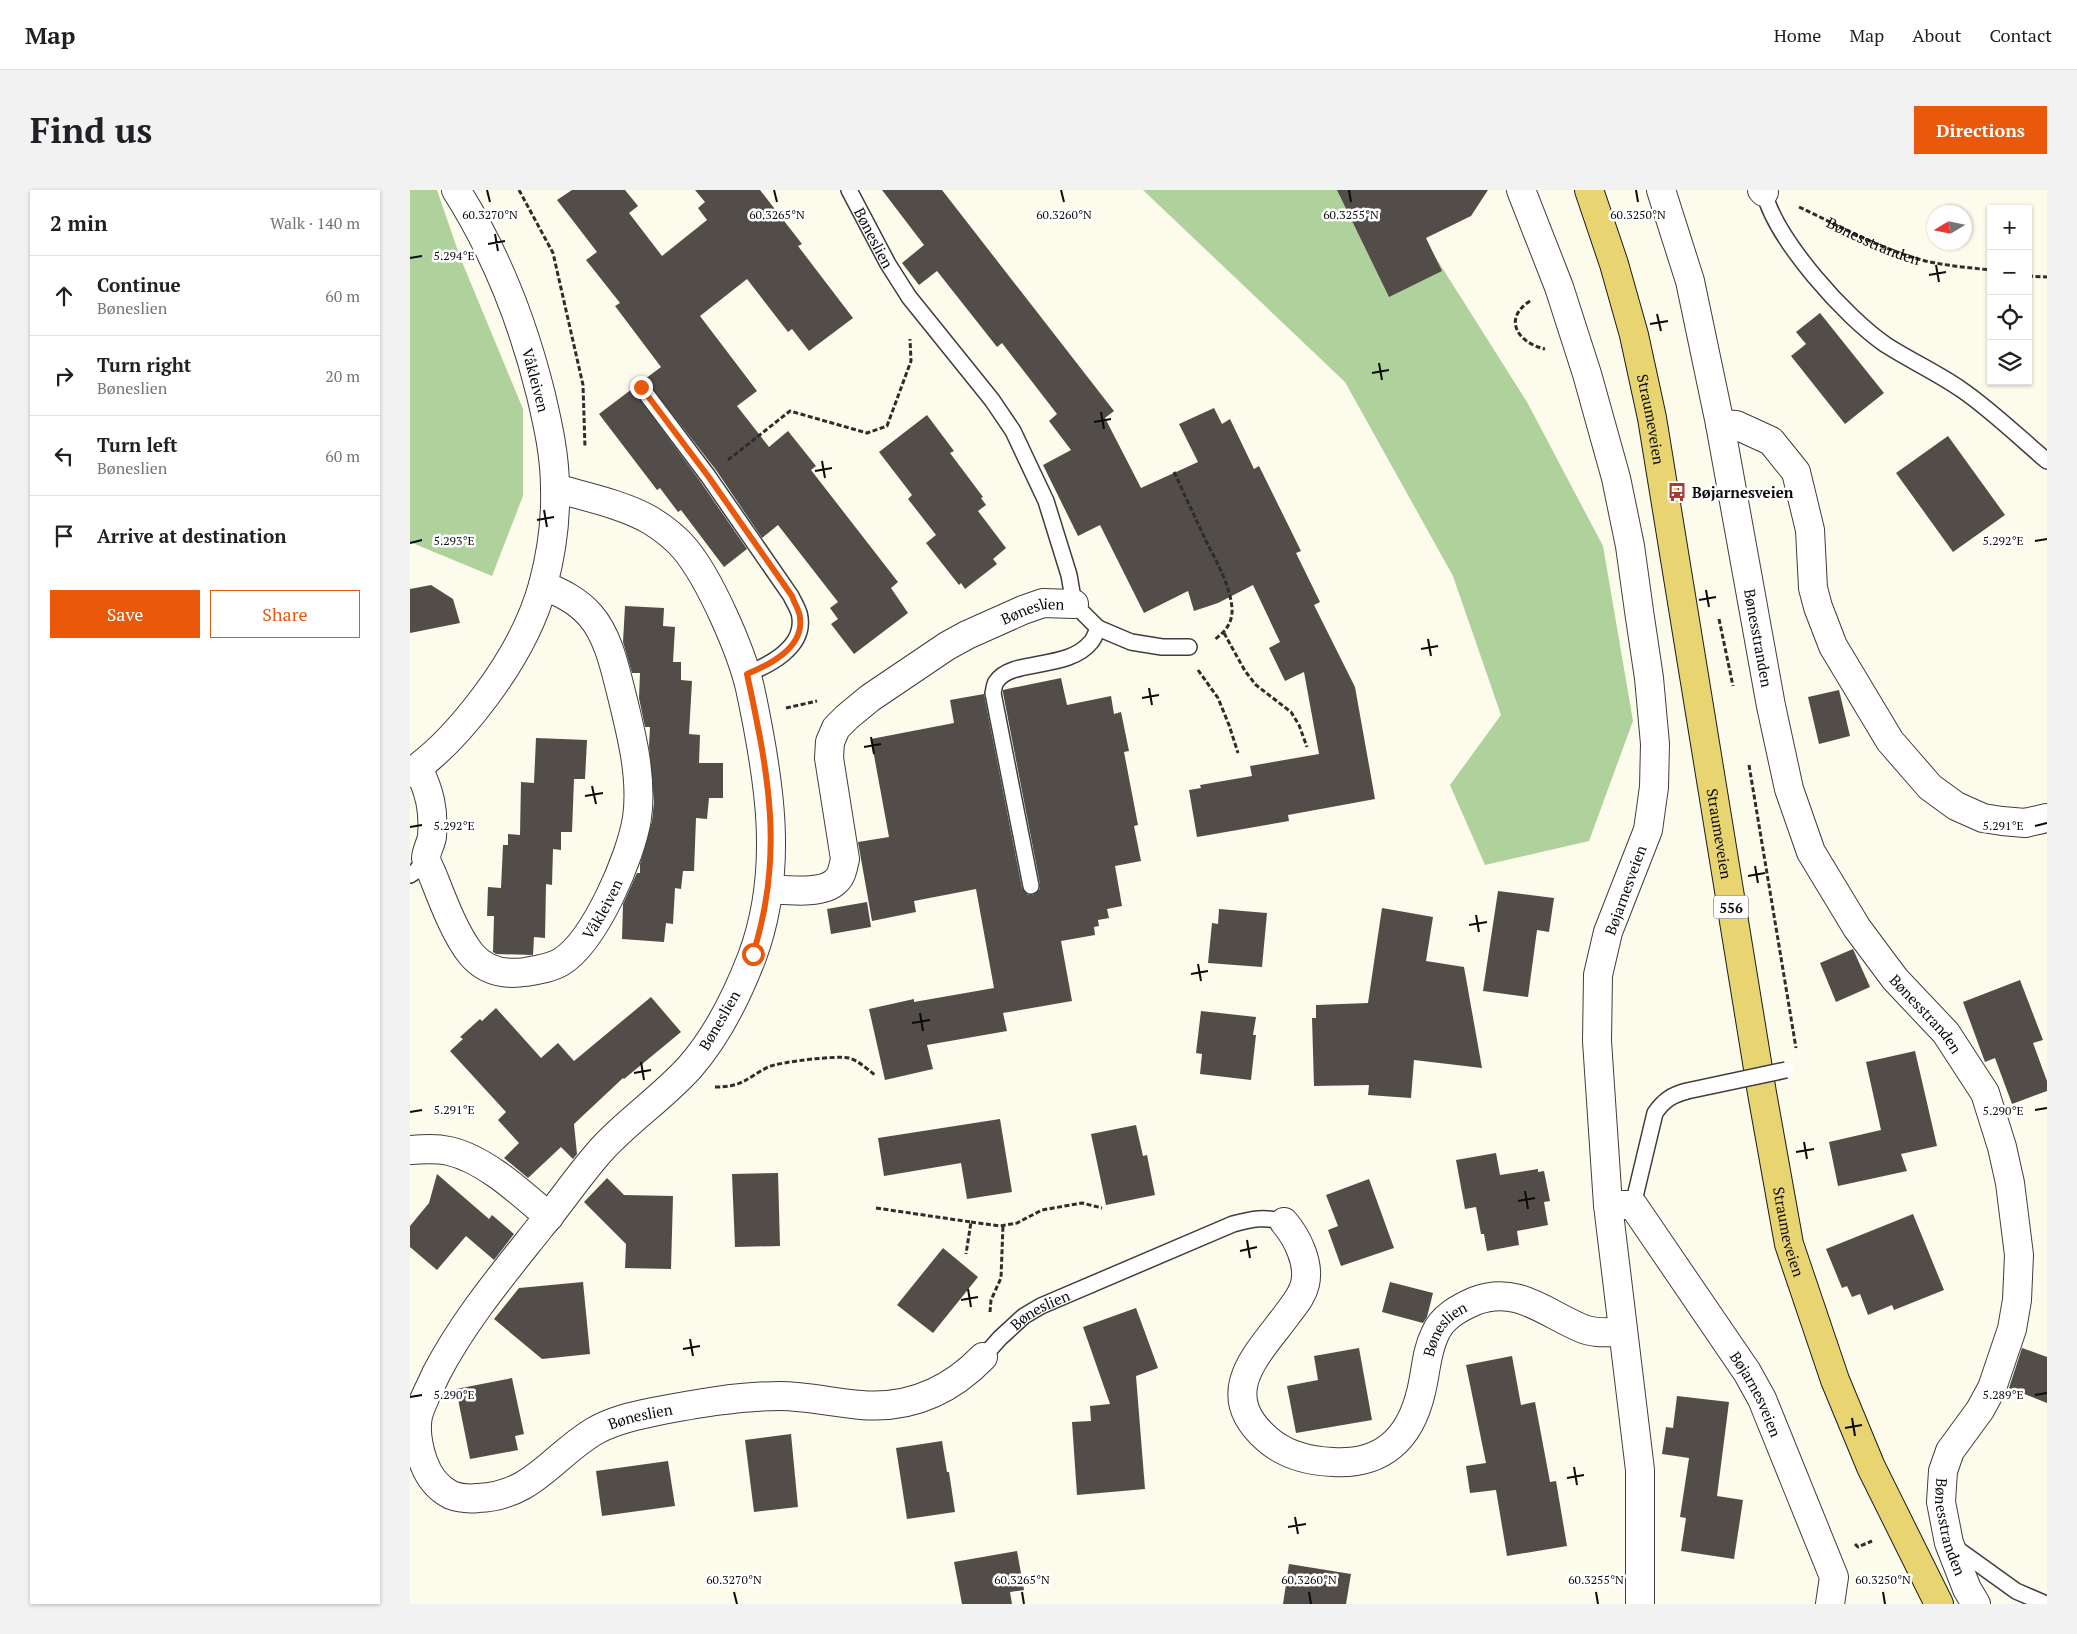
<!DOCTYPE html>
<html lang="en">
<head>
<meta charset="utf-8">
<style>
	body { margin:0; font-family:"PT Serif",serif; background:#f2f2f2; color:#202124 }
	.controls { position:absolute; right:15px; top:15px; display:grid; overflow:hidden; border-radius:0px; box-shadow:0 1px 4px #0004 }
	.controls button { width:45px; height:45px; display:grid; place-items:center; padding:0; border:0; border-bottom:1px solid #e0e0e0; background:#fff; color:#202124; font:25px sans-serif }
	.compass { position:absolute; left:1517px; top:15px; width:45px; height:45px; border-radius:50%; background:#fff; box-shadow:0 1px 4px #0004; rotate:260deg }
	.stop { position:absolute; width:15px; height:15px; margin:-11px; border:4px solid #ea580c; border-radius:50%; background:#fff }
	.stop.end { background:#ea580c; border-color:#fff; box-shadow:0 1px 5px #0008 }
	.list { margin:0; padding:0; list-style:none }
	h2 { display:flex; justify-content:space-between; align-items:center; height:65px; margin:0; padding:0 20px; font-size:21px }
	h2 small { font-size:16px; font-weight:400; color:#757577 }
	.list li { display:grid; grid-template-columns:32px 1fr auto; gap:15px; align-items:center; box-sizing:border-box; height:80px; padding:0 20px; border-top:1px solid #e0e0e0 }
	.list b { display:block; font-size:19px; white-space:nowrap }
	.list p { margin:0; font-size:16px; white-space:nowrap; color:#757577 }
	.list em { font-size:16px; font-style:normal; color:#757577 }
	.actions { display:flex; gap:10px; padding:15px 20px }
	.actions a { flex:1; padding:11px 0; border:1px solid #ea580c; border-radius:0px; text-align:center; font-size:18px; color:#ea580c }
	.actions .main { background:#ea580c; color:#fff }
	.icon { flex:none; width:28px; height:28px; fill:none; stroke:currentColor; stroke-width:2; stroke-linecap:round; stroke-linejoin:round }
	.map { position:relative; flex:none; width:1637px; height:1414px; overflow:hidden; border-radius:0px }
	header { display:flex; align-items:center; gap:30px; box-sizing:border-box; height:70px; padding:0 25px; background:#fff; border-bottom:1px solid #e0e0e0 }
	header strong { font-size:24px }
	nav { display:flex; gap:28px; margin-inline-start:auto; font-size:18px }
	.intro { display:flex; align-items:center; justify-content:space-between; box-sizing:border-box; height:120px; padding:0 30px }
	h1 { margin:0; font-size:35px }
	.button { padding:12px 22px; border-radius:0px; background:#ea580c; color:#fff; font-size:18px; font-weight:700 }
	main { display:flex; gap:30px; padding:0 30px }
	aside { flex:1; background:#fff; border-radius:0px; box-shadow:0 1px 4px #0004 }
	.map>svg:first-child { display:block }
	.forest { fill:#afd19b }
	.building { fill:#524d49 }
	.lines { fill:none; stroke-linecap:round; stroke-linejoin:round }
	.service-casing { stroke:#3e3e3e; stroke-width:18 }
	.minor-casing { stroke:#3e3e3e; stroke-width:30 }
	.tertiary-casing { stroke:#3e3e3e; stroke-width:30 }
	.primary-casing { stroke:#1c1c1c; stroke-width:30 }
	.path { stroke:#2d2d2d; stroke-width:3; stroke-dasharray:5 2.5; stroke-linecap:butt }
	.service { stroke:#fff; stroke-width:15 }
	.minor { stroke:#fff; stroke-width:28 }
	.tertiary { stroke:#fff; stroke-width:28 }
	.primary { stroke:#e8d571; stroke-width:28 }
	.service-bridge-casing { stroke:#3e3e3e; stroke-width:18; stroke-linecap:butt }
	.service-bridge { stroke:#fff; stroke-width:15 }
	.route { stroke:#ea580c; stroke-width:6 }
	.ticks { fill:none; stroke:#0b0b0b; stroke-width:2 }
	.labels { text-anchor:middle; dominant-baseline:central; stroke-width:5; stroke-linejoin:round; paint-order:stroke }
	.shield { fill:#fff; stroke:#545454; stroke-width:1 }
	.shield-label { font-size:14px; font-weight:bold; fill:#0b0b0b }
	.street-label { font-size:15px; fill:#0b0b0b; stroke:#fff }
	.poi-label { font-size:15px; font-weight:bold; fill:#0b0b0b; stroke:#fff; text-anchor:start }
	.ticks-label { font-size:12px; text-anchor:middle; fill:#0b0b0b; stroke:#fff; stroke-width:5; stroke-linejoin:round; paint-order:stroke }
</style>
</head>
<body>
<header>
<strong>Map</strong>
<nav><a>Home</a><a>Map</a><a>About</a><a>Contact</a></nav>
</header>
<div class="intro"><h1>Find us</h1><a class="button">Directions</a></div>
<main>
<aside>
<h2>2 min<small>Walk · 140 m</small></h2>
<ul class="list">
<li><svg class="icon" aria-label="ahead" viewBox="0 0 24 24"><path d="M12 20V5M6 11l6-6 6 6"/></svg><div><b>Continue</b><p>Bøneslien</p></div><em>60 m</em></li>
<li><svg class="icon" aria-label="right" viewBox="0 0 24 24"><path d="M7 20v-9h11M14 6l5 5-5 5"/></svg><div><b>Turn right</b><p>Bøneslien</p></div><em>20 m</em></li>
<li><svg class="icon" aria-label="left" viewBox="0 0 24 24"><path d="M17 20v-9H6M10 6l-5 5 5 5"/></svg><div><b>Turn left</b><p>Bøneslien</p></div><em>60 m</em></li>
<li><svg class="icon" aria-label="arrive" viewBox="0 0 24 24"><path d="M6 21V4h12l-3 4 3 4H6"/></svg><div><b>Arrive at destination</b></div></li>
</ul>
<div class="actions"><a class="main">Save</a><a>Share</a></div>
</aside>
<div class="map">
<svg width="1637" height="1414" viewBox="0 0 1637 1414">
	<rect width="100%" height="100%" fill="#fdfbec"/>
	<g class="forest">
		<polygon points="0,0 27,0 50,67 113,219 113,306 82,386 0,352"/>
		<polygon points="733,0 983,0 1117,212 1193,356 1223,531 1179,651 1075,675 1040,595 1091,525 1043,386 935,192"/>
	</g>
	<g class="building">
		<polygon points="162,0 215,0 228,16 219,23 252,66 297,30 288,18 295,12 285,0 350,0 392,54 388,56 443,128 399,161 382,139 378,142 337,89 290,126 347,201 327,216 359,257 378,241 406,276 401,280 488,392 481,398 498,423 444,464 421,434 428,429 420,418 428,412 368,335 352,348 306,280 235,189 251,177 205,116 210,113 176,70 187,62 147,10"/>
		<polygon points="472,0 532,0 704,221 695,228 731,298 788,272 769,234 804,218 812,234 820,229 844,279 849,276 891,361 886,363 910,412 904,415 945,497 965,609 878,625 879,631 787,647 779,600 791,598 790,595 842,586 840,576 909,564 894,482 875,491 859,458 870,452 843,395 808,413 784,421 778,401 734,423 690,335 668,346 633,275 661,260 639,231 647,224 592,153 587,157 527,81 509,95 492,73 514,55"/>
		<polygon points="927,0 1078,0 1061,26 1016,48 1032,81 979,107"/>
		<polygon points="1410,123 1474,203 1435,234 1381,166 1396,154 1386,142"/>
		<polygon points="222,199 290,291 337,359 314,377 271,320 268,322 250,298 247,300 189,224"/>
		<polygon points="517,225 544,261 540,263 573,307 571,308 576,315 568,321 596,358 583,369 587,374 555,399 551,393 549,395 516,353 526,345 498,309 502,305 469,262"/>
		<polygon points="1538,246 1595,325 1543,362 1486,283"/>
		<polygon points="21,395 43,409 50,433 0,443 0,399"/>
		<polygon points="215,416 254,418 253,436 265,437 263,472 271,472 271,490 282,491 279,544 290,545 289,573 313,573 313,608 299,608 297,629 286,628 284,681 273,681 271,699 265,698 263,734 256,733 254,752 212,749 213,714 227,683 230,683 230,674 242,631 244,612 239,556 240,537 235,537 229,508 230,483 222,483 213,452"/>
		<polygon points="651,488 657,515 701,506 704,524 711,522 719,561 714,562 728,635 724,636 731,671 705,676 712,716 697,719 699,728 688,730 689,736 684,737 685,745 651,751 662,811 593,823 597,841 517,855 523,879 475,890 459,819 504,809 504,812 584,798 566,699 504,711 506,722 462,731 448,652 479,647 461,549 544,533 540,510 574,504 612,698 618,705 623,705 630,699 630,694 593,503 593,500 597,499"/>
		<polygon points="1429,500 1440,546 1409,554 1398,507"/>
		<polygon points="126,548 177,550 175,589 164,589 162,642 151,642 151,660 143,659 142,695 136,694 135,748 124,747 123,765 86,764 83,762 84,726 77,726 78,697 91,698 93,655 98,655 98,644 110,645 111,592 124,593"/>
		<polygon points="1088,701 1144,708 1139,742 1127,740 1118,807 1073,801"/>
		<polygon points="457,712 461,737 421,744 417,719"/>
		<polygon points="972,718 1023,727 1016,771 1054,777 1072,878 1004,870 1001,908 958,905 959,895 904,896 902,828 906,828 906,815 958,813"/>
		<polygon points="809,719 857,723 852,777 798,773 802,733 808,734"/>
		<polygon points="1443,759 1460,797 1426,812 1410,773"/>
		<polygon points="1610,790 1633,850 1623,853 1637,891 1637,901 1602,914 1585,868 1575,872 1553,812"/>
		<polygon points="241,807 271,842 214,889 213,888 164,934 167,964 163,969 151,957 118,988 94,968 109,953 88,930 96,922 40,861 53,849 50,847 70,829 72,831 86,818 131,868 148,853 164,871"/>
		<polygon points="791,821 846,827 843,845 846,845 841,890 790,884 792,864 786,863"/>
		<polygon points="1505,861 1527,956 1491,964 1497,981 1428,996 1419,952 1471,940 1456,872"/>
		<polygon points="590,929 602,1002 557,1009 551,973 474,986 468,948"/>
		<polygon points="726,935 733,966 737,965 745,1005 696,1015 681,944"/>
		<polygon points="1086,963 1090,985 1128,979 1128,982 1134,981 1140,1011 1134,1012 1138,1035 1107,1041 1109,1055 1077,1061 1074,1044 1071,1044 1066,1017 1055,1019 1046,970"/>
		<polygon points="368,983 370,1056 325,1057 322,984"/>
		<polygon points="27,984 79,1029 82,1025 104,1044 84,1070 56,1046 27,1080 0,1057 0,1036 19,1013"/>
		<polygon points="197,988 214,1005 263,1006 261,1079 215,1078 216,1054 174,1012"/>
		<polygon points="959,989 984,1058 931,1076 918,1040 928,1036 916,1005"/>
		<polygon points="1503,1024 1534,1100 1484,1120 1482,1115 1458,1125 1450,1104 1442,1107 1437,1096 1432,1098 1416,1059"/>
		<polygon points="533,1058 568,1087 523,1143 487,1115"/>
		<polygon points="173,1092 180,1164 132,1169 84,1129 109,1098"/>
		<polygon points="980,1092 1023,1103 1017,1127 1013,1133 972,1122"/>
		<polygon points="726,1118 748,1178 726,1186 735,1299 667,1305 662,1232 681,1231 680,1216 700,1214 673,1137"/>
		<polygon points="949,1158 962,1230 886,1243 877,1196 908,1190 904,1166"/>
		<polygon points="1612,1158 1637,1167 1637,1213 1599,1198"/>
		<polygon points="1102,1166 1111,1215 1125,1212 1140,1292 1146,1291 1157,1356 1097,1366 1086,1300 1060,1303 1056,1276 1076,1273 1056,1175"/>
		<polygon points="102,1188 114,1244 105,1246 108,1260 60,1269 46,1199"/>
		<polygon points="1267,1206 1319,1212 1307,1306 1333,1310 1324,1369 1271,1361 1276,1328 1270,1327 1279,1268 1252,1264 1256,1237 1263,1238"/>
		<polygon points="381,1244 388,1317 344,1322 335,1250"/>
		<polygon points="532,1251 537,1282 539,1282 545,1322 497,1329 486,1258"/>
		<polygon points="258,1271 265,1316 192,1326 186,1281"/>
		<polygon points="607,1361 614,1400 600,1402 602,1414 552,1414 544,1372"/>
		<polygon points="879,1374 941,1384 936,1414 873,1414"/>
	</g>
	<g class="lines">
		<g class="service-casing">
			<g id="service">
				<path id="s2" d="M439 0 478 74 499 107 582 210 603 241 636 311 659 385 664 414 688 438 721 452 752 457H779"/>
				<path d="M1354 2C1366 50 1435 127 1476 155 1501 171 1528 183 1552 200 1581 220 1610 248 1637 271"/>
				<path d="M231 197 298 286 381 406C384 413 390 421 390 428 394 458 359 475 337 484"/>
				<polyline points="0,685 6,681 16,668"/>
				<path d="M621 696 583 503C584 500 584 495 586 492 601 468 658 481 681 452 684 449 686 443 688 438"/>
				<path d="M1223 1015 1245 923C1254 910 1262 905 1277 901"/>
				<path id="s3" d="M573 1167 590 1148 614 1126 631 1116 823 1034C842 1029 855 1026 874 1032"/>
				<polyline points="1542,1355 1606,1401 1636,1414"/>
			</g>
		</g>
		<g class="minor-casing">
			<g id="minor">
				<polyline points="1111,0 1149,97 1177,184 1206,288 1220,356 1229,421 1239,488 1245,554 1244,597 1238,640 1198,742 1188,785 1187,851 1198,1015 1230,1280 1230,1414"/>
				<path id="s4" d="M1251 0 1280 91 1310 234 1361 516 1379 599 1401 662 1447 738 1485 789 1536 843 1575 903 1592 957 1600 993 1609 1065 1607 1110 1602 1139 1582 1198 1570 1220 1540 1261 1533 1281 1531 1312 1539 1353 1557 1399 1566 1414"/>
				<polyline points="1352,0 1354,2"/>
				<polyline points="1310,234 1326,235 1361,251 1386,282 1400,340 1403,398 1408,417 1423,456 1480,551 1520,597 1546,616 1573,628 1592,631 1615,633 1637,628"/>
				<path id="s5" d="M145 298C176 307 212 314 240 330 253 338 265 347 275 359 300 389 331 460 340 498 359 587 375 679 342 767 327 806 308 845 280 877 253 907 220 929 193 958 171 982 152 1011 131 1036 93 1084 54 1130 26 1184 20 1198 12 1211 8 1226 5 1241 8 1256 13 1271 18 1285 27 1298 41 1305 49 1308 59 1309 68 1308 122 1306 142 1267 183 1242 201 1231 223 1226 243 1222 284 1214 328 1206 370 1206 397 1206 424 1213 451 1215 499 1219 540 1201 573 1167"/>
				<path id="s6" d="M8 578C20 602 24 620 22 647 21 653 16 662 16 668 17 674 21 681 23 686 32 709 45 744 61 764 75 781 94 785 115 782 127 780 141 778 151 772 185 751 221 667 227 628 233 585 220 539 210 498 204 474 197 444 180 425 167 410 151 403 133 395"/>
				<path id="s7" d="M359 699C376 700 413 705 426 691 432 686 433 677 435 669L419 568 420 552 426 538 437 527 460 508 537 456 557 445 613 420 633 413 664 414"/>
				<path d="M0 960C13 959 26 958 39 961 75 969 111 1003 139 1027"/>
				<path id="s8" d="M1198 1015H1223L1337 1182 1352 1209 1424 1387 1420 1414"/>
				<path id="s9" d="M874 1032C887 1047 900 1073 895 1094 892 1107 883 1116 876 1126 845 1167 806 1204 857 1249 875 1265 899 1271 923 1272 972 1275 1000 1249 1011 1202 1016 1183 1016 1162 1025 1144 1032 1127 1049 1118 1065 1111 1107 1095 1135 1123 1171 1138 1184 1144 1198 1142 1212 1142"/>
			</g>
		</g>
		<g class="tertiary-casing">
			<path id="tertiary" d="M0 583C28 564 53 536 74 508 99 475 122 435 133 395 141 365 146 329 145 298 145 266 138 235 131 205 113 132 86 63 46 0"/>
		</g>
		<g class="primary-casing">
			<g id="primary">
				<path id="s10" d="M1179 0 1204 74 1224 145 1242 228 1352 903 1379 1054 1425 1190 1461 1277 1529 1414"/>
			</g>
		</g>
		<g class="path">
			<polyline points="109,0 143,63 173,195 175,258"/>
			<path id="s1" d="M1389 17C1432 37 1473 61 1520 72 1540 76 1561 78 1581 80"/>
			<polyline points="1618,86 1637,87"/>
			<path d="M1120 111C1092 129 1108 153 1135 159"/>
			<polyline points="318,270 380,221 457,243 477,236 501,171 500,149"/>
			<path d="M764 282C775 306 786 329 797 353 807 372 820 396 822 418 823 433 815 442 804 450"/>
			<polyline points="1309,429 1323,496"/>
			<polyline points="814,443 835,481 846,495 881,522 889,535 897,557"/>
			<polyline points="788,480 808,508 819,535 828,563"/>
			<polyline points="376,518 407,511"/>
			<polyline points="1339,575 1386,858"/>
			<path d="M305 897C333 897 335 889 358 877 369 872 428 865 439 868 449 871 457 879 465 885"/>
			<polyline points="466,1018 561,1032 556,1064"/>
			<polyline points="561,1032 590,1036 607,1033 632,1020 672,1013 692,1018"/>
			<polyline points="580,1122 581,1110 591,1088 593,1035"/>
			<polyline points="1445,1354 1448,1357 1462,1351"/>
		</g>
		<use href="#service" class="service"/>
		<use href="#minor" class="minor"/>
		<use href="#tertiary" class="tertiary"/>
		<use href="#primary" class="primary"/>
		<g class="service-bridge-casing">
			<polyline id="service-bridge" points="1277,901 1376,880"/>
		</g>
		<use href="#service-bridge" class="service-bridge"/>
	</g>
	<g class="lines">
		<path class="route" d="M231 197 298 286 382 406C384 413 390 421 390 428 394 458 359 475 337 484 358 582 375 664 343 764"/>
	</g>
	<path class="ticks" d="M77 0 80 12M364 0 367 12M651 0 654 12M939 0 941 12M1226 0 1228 12M85 44 88 61M78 54 95 51M0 68 12 66M1526 75 1529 92M1519 85 1536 82M1247 124 1251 141M1240 134 1258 131M969 173 972 190M962 183 979 180M691 222 694 239M684 232 701 229M412 271 415 288M405 281 422 278M134 320 137 337M127 330 144 327M1625 351 1637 349M0 353 12 350M1296 400 1299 417M1289 410 1306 407M1018 449 1021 466M1011 459 1028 456M739 498 742 515M732 508 749 505M461 547 464 564M454 557 471 554M182 596 186 614M175 606 193 603M1625 636 1637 633M0 637 12 635M1345 676 1348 693M1338 686 1355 683M1066 725 1069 742M1059 735 1077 732M788 774 791 791M781 784 798 781M510 823 513 841M502 833 520 830M231 872 234 890M224 883 241 880M1625 920 1637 918M0 922 12 920M1394 952 1397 969M1386 962 1404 959M1115 1001 1118 1019M1108 1011 1125 1008M837 1050 840 1068M830 1061 847 1057M558 1099 561 1117M551 1110 568 1107M280 1149 283 1166M273 1159 290 1156M1625 1205 1637 1203M0 1207 12 1205M1442 1228 1445 1246M1435 1238 1452 1235M1164 1277 1167 1295M1157 1288 1174 1285M885 1327 888 1344M878 1337 896 1334M324 1402 327 1414M612 1402 614 1414M899 1402 901 1414M1186 1402 1188 1414M1473 1402 1475 1414"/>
	<defs>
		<g id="bus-bare" transform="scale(1.5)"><path d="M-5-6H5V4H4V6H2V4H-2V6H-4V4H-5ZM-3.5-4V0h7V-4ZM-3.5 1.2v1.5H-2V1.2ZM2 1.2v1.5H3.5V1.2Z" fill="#aa3a35" stroke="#fff" stroke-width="2.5" paint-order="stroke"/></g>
	</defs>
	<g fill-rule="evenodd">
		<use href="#bus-bare" x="1267" y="302"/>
	</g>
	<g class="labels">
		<rect class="shield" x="1303.5" y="705.5" width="35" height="23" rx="4"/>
		<g class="shield-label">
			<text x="1321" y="717">556</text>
		</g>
		<g class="street-label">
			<text stroke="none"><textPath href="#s2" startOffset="54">Bøneslien</textPath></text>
			<text stroke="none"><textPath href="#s1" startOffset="82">Bønesstranden</textPath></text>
			<text transform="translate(126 190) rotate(75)">Våkleiven</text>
			<text stroke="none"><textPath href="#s10" startOffset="238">Straumeveien</textPath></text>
			<text stroke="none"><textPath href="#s7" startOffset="459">Bøneslien</textPath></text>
			<text stroke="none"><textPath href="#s4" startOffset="459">Bønesstranden</textPath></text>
			<text stroke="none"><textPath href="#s10" startOffset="658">Straumeveien</textPath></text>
			<text transform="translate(1215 700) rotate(-70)">Bøjarnesveien</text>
			<text stroke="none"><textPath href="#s6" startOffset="365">Våkleiven</textPath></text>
			<text stroke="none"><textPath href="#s4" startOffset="879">Bønesstranden</textPath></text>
			<text transform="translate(309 830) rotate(-60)">Bøneslien</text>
			<text stroke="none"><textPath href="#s10" startOffset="1062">Straumeveien</textPath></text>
			<text stroke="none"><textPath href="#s3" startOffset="75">Bøneslien</textPath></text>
			<text stroke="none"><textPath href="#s9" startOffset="514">Bøneslien</textPath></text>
			<text stroke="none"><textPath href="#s8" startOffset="251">Bøjarnesveien</textPath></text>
			<text stroke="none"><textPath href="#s5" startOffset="1450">Bøneslien</textPath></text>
			<text stroke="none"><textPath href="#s4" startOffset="1435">Bønesstranden</textPath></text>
		</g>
		<g class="poi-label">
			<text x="1282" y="302">Bøjarnesveien</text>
		</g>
	</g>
	<g class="ticks-label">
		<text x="80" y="29">60.3270°N</text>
		<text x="367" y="29">60.3265°N</text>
		<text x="654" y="29">60.3260°N</text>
		<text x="941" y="29">60.3255°N</text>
		<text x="1228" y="29">60.3250°N</text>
		<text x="44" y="70">5.294°E</text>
		<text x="44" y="355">5.293°E</text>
		<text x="1593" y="355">5.292°E</text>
		<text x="44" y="640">5.292°E</text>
		<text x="1593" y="640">5.291°E</text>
		<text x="44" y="924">5.291°E</text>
		<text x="1593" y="925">5.290°E</text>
		<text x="44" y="1209">5.290°E</text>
		<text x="1593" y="1209">5.289°E</text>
		<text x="324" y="1394">60.3270°N</text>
		<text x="612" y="1394">60.3265°N</text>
		<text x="899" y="1394">60.3260°N</text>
		<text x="1186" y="1394">60.3255°N</text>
		<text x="1473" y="1394">60.3250°N</text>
	</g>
</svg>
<div class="controls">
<button>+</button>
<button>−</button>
<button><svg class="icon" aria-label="locate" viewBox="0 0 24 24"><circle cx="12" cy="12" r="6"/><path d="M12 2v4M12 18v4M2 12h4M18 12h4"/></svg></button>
<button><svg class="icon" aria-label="layers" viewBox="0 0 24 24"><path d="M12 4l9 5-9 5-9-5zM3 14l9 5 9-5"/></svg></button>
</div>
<svg class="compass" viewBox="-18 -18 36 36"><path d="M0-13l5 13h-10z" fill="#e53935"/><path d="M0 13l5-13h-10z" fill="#757577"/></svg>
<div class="stop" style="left:343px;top:764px"></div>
<div class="stop end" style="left:231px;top:197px"></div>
</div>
</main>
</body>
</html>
